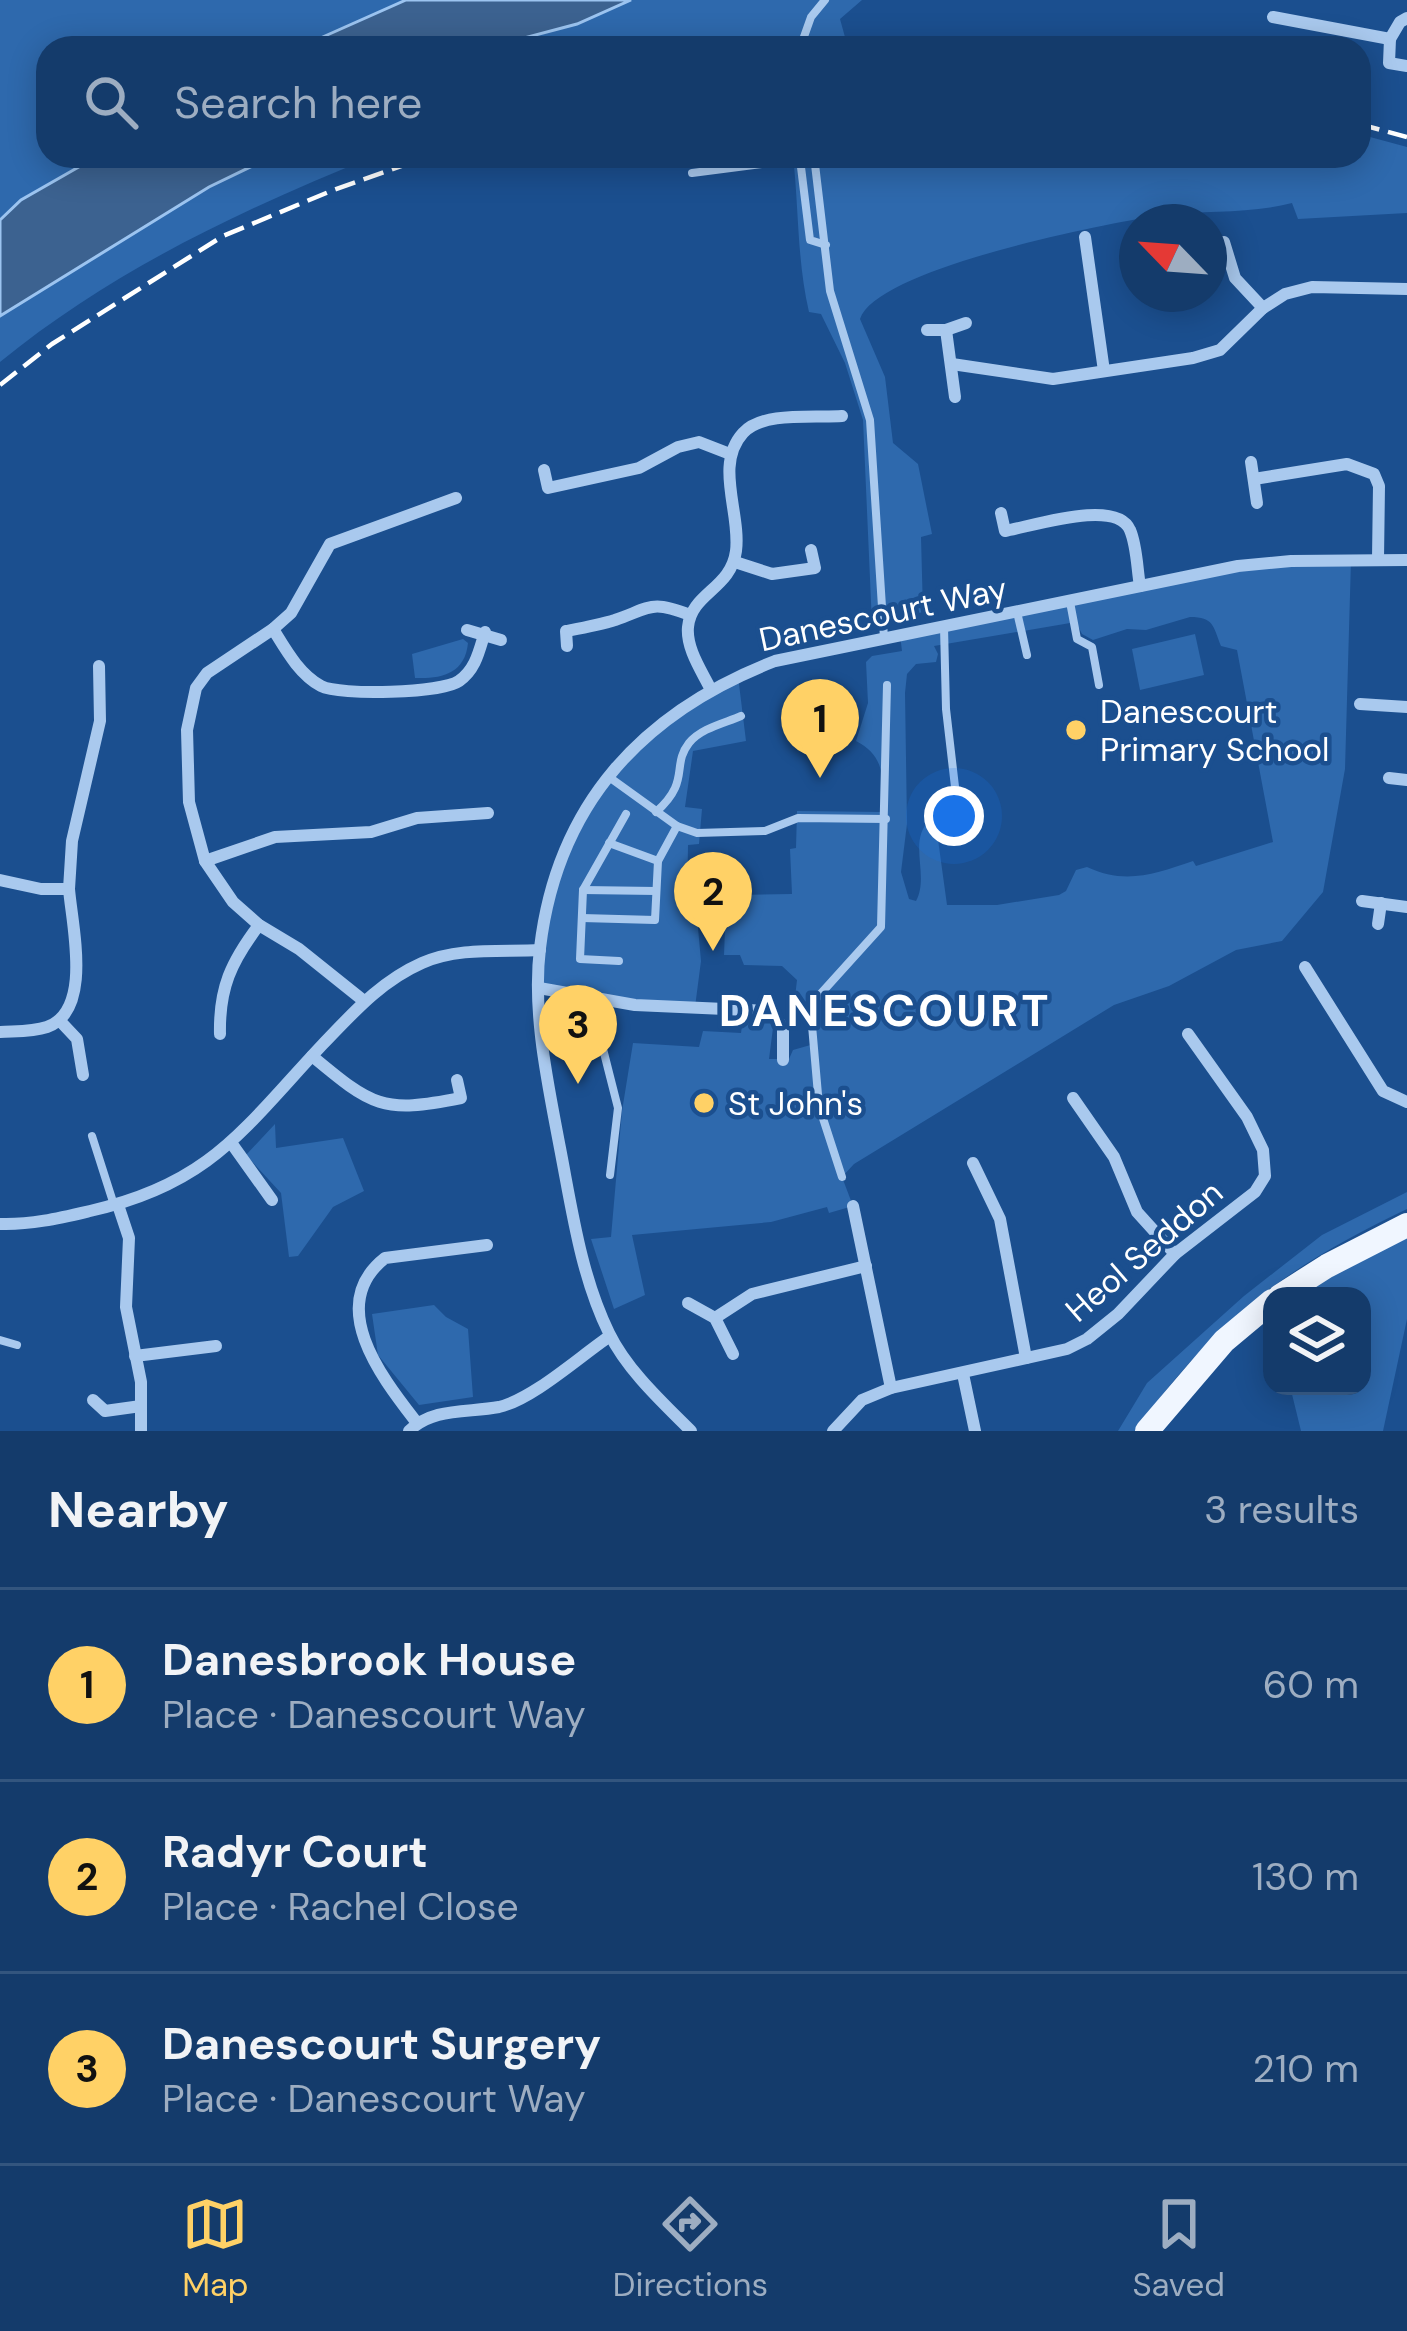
<!DOCTYPE html>
<html lang="en">
<head>
<meta charset="utf-8">
<style>
	body { margin:0; font-family:"DM Sans",sans-serif; background:#1d4271; color:#f1f3f6 }
	.controls { position:absolute; right:36px; bottom:36px; display:grid; overflow:hidden; border-radius:24px; box-shadow:0 6px 30px #0003 }
	.controls button { width:108px; height:108px; display:grid; place-items:center; padding:0; border:0; border-bottom:3px solid #33557e; background:#143b6b; color:#f1f3f6; font:60px sans-serif }
	.compass { position:absolute; left:1119px; top:204px; width:108px; height:108px; border-radius:50%; background:#143b6b; box-shadow:0 6px 30px #0003; rotate:295deg }
	.you { position:absolute; left:954px; top:816px; width:42px; height:42px; margin:-30px; border:9px solid #fff; border-radius:50%; background:#1a73e8; box-shadow:0 0 0 18px #1a73e833 }
	.badge { display:grid; place-items:center; width:78px; height:78px; border-radius:50%; background:#ffd166; color:#111; font-size:39px; font-weight:700 }
	.pin { position:absolute; translate:-50% -99px; filter:drop-shadow(0 3px 6px #0008) }
	.pin::after { content:''; position:absolute; top:63px; width:42px; height:36px; background:inherit; clip-path:polygon(0 0,100% 0,50% 100%) }
	.list { margin:0; padding:0; list-style:none }
	h2 { display:flex; justify-content:space-between; align-items:center; height:156px; margin:0; padding:0 48px; font-size:51px }
	h2 small { font-size:39px; font-weight:400; color:#9dadc1 }
	.list li { display:grid; grid-template-columns:78px 1fr auto; gap:36px; align-items:center; box-sizing:border-box; height:192px; padding:0 48px; border-top:3px solid #33557e }
	.list b { display:block; font-size:45px; white-space:nowrap }
	.list p { margin:0; font-size:39px; white-space:nowrap; color:#9dadc1 }
	.list em { font-size:39px; font-style:normal; color:#9dadc1 }
	.icon { flex:none; width:66px; height:66px; fill:none; stroke:currentColor; stroke-width:2; stroke-linecap:round; stroke-linejoin:round }
	.map { position:relative; flex:none; width:1407px; height:1431px; overflow:hidden }
	.search { position:absolute; background:#143b6b; box-shadow:0 6px 30px #0003; left:36px; right:36px; top:36px; height:132px; display:flex; align-items:center; gap:30px; box-sizing:border-box; padding:0 42px; border-radius:36px; color:#9dadc1; font-size:45px }
	.sheet { height:732px; background:#143b6b }
	nav { display:flex; justify-content:space-around; align-items:center; box-sizing:border-box; height:168px; border-top:3px solid #33557e; background:#143b6b; font-size:33px; color:#9dadc1 }
	nav a { display:grid; justify-items:center; gap:6px }
	nav .on { color:#ffd166 }
	.map>svg:first-child { display:block }
	.green { fill:#2e69ad; fill-rule:evenodd }
	.water { fill:#3c6290; stroke:#9cc4f0; stroke-width:3 }
	.lines { fill:none; stroke-linecap:round; stroke-linejoin:round }
	.lane { stroke:#a9c9ee; stroke-width:8 }
	.street { stroke:#a9c9ee; stroke-width:12 }
	.primary { stroke:#f0f6ff; stroke-width:24 }
	.rail { stroke:#fff; stroke-width:4.5; stroke-dasharray:21 9; stroke-linecap:butt }
	.poi-dot { fill:#ffd166; stroke:#1b4f8f; stroke-width:4.5 }
	.labels { text-anchor:middle; dominant-baseline:central; stroke-width:9; stroke-linejoin:round; paint-order:stroke }
	.street-label { font-size:33px; fill:#fff; stroke:#1b4f8f }
	.poi-label { font-size:33px; fill:#fff; stroke:#1b4f8f; text-anchor:start }
	.district-label { font-size:45px; font-weight:bold; letter-spacing:3px; fill:#fff; stroke:#1b4f8f }
</style>
</head>
<body>
<div class="map">
<svg width="1407" height="1431" viewBox="0 0 1407 1431">
	<rect width="100%" height="100%" fill="#1b4f8f"/>
	<g class="green">
		<polygon points="0,0 406,0 301,48 48,48 48,156 106,156 0,225"/>
		<polygon points="631,0 862,0 840,19 848,48 486,48 577,24"/>
		<path d="M1359 134 1407 147V213L1298 219 1292 203C1249 214 1207 210 1163 215 1107 223 877 268 860 319L885 377 893 443 918 464 932 534 921 537 923 612 872 624 863 420 845 363 821 314 809 312C797 261 799 209 793 156H1359Z"/>
		<path d="M273 156H375C241 210 113 270 0 362V316L209 187Z"/>
		<path d="M1351 560 1345 769 1323 892 1282 941 1236 950 1169 986 1114 1005 854 1164 842 1177 853 1206 829 1213 827 1207 771 1222 632 1235 645 1295 614 1309 591 1239 611 1237 622 1111 633 1043 699 1047 703 1031 741 1033 743 1019 770 1022 773 1028 769 1059H789L793 1050 814 1044 811 1012 795 997 797 980 782 966 744 965 740 955H724L725 929 708 928 707 923 698 928 701 961 695 1007 539 988 547 909 578 823 628 751 738 676 746 741 693 751 685 807 702 809 699 844 688 845 687 910 733 913 734 895 792 894 790 849 796 848 797 811 882 812C883 781 887 757 856 741L868 703 866 662 872 656 902 651 900 635 1238 566ZM1190 617C1214 617 1213 626 1221 646L1237 650 1273 842 1196 866 1193 861C1155 874 1125 885 1087 867L1076 870 1066 891 1059 895 997 905H947L936 825 930 820C907 841 930 875 916 901L909 899 901 872 907 824 905 693 907 674 916 664 936 662 938 654 934 646 1076 622 1082 634 1093 640 1127 629 1146 630Z"/>
		<polygon points="1195,634 1204,675 1140,690 1132,649"/>
		<path d="M463 639 468 643C465 674 441 679 415 678L412 654Z"/>
		<polygon points="275,1124 276,1148 343,1138 364,1191 333,1207 298,1256 289,1257 281,1193 246,1155"/>
		<path d="M1407 1192V1209C1284 1268 1215 1320 1135 1431H1118L1147 1383 1244 1296 1322 1235Z"/>
		<polygon points="1407,1234 1407,1319 1383,1431 1301,1431 1290,1386 1362,1386 1362,1296 1297,1296"/>
		<polygon points="434,1305 446,1317 468,1329 473,1397 419,1405 378,1355 372,1314"/>
	</g>
	<g class="water">
		<polygon points="406,0 631,0 577,24 486,48 298,48"/>
		<polygon points="98,156 273,156 209,187 0,316 0,220 21,200"/>
	</g>
	<g class="lines">
		<g class="lane">
			<polyline points="800,48 811,17 825,0"/>
			<polyline points="814,156 830,291 870,420 884,638"/>
			<polyline points="692,173 800,159 810,240 826,245"/>
			<polyline points="1070,602 1077,639 1092,647 1099,685"/>
			<polyline points="1017,612 1027,655"/>
			<polyline points="944,627 946,709 957,804"/>
			<polyline points="609,777 677,826 697,833 765,831 798,818 886,819"/>
			<path d="M656 812C691 781 671 766 689 743 701 728 725 723 741 716"/>
			<polyline points="609,843 658,861"/>
			<polyline points="583,890 656,891"/>
			<polyline points="582,918 655,920 658,861 677,826"/>
			<polyline points="619,961 580,959 583,890 626,814"/>
			<polyline points="606,1001 602,1045 618,1108 610,1175"/>
			<polyline points="92,1136 114,1205"/>
			<polyline points="842,1177 819,1106 811,1014 815,1000 881,927 887,685"/>
			<polyline points="0,1340 17,1345"/>
		</g>
		<g class="street">
			<polyline points="1273,17 1390,39 1400,22 1407,18"/>
			<polyline points="1390,39 1389,63 1407,66"/>
			<polyline points="1085,237 1104,371"/>
			<polyline points="1224,242 1235,278 1263,308"/>
			<polyline points="927,330 946,330 966,323"/>
			<polyline points="946,330 955,397"/>
			<polyline points="952,364 1053,379 1193,358 1220,350 1263,308 1285,294 1312,287 1407,289"/>
			<polyline points="1251,462 1257,503"/>
			<polyline points="544,470 548,488 639,468 678,447 699,442 730,454"/>
			<polyline points="1254,479 1347,464 1374,474 1379,486 1378,559"/>
			<path d="M1001 513 1005 531C1033 526 1117 498 1130 530 1137 546 1137 569 1140 586"/>
			<polyline points="735,562 772,574 815,568 811,550"/>
			<path d="M273 629C286 650 299 674 321 686 340 696 442 693 459 681 476 669 479 651 485 632"/>
			<polyline points="467,630 501,640"/>
			<path d="M567 646 566 631C582 628 599 625 615 620 652 607 651 600 690 615"/>
			<path d="M710 688C701 670 686 648 688 627 691 593 731 589 736 551 741 513 714 465 743 433 763 411 814 418 842 416"/>
			<polyline points="1360,704 1407,707"/>
			<polyline points="1389,778 1407,780"/>
			<polyline points="205,861 275,837 371,832 417,818 488,813"/>
			<path d="M0 880 41 889H69C72 926 93 1011 47 1027 32 1032 15 1031 0 1032"/>
			<polyline points="69,889 72,841 100,721 99,666"/>
			<polyline points="1362,901 1407,907"/>
			<polyline points="1378,924 1381,903"/>
			<polyline points="1305,967 1383,1091 1407,1102"/>
			<polyline points="539,988 635,1005 769,1011 783,1027 783,1060"/>
			<polyline points="364,1001 299,949 259,925 233,902 205,861 189,802 187,730 196,688 207,673 273,629 291,613 330,544 456,498"/>
			<polyline points="60,1021 77,1039 83,1075"/>
			<path d="M220 1034C219 988 231 962 259 925"/>
			<path d="M312 1056C372 1106 382 1114 461 1098L457 1080"/>
			<polyline points="1073,1098 1114,1157 1137,1212 1175,1254"/>
			<polyline points="232,1144 272,1200"/>
			<polyline points="973,1163 1000,1219 1026,1358"/>
			<polyline points="118,1205 129,1238 126,1307 141,1382 141,1431"/>
			<polyline points="853,1206 891,1388"/>
			<path d="M0 1224C31 1225 60 1218 90 1211 211 1184 244 1128 323 1044 353 1013 381 981 422 963 458 947 501 952 540 950"/>
			<polyline points="688,1303 715,1318 733,1354"/>
			<polyline points="715,1318 752,1294 866,1266"/>
			<polyline points="135,1356 216,1346"/>
			<polyline points="963,1374 975,1431"/>
			<polyline points="93,1400 105,1411 141,1406"/>
			<path d="M417 1423C384 1380 324 1306 385 1258L487 1245"/>
			<path d="M409 1431C433 1407 468 1413 499 1407 533 1399 579 1357 610 1336"/>
			<path d="M691 1431C662 1402 627 1370 609 1333 581 1276 572 1210 560 1148 548 1084 532 1013 540 948 557 804 643 712 775 661L1238 566 1291 561 1407 560"/>
			<polyline points="833,1431 862,1400 891,1388 1067,1349 1087,1339 1118,1314 1175,1254 1255,1192 1265,1176 1263,1150 1247,1117 1188,1034"/>
		</g>
		<g class="primary">
			<polyline points="1280,1296 1327,1266 1407,1225"/>
			<polyline points="1147,1431 1224,1341 1272,1301"/>
		</g>
		<g class="rail">
			<polyline points="1359,124 1407,137"/>
			<polyline points="0,385 52,344 223,236 331,191 430,156"/>
		</g>
	</g>
	<g class="poi-dot">
		<circle cx="1076" cy="730" r="12"/>
		<circle cx="704" cy="1103" r="12"/>
	</g>
	<g class="labels">
		<g class="street-label">
			<text transform="translate(883 614) rotate(-12)">Danescourt Way</text>
			<text transform="translate(1144 1251) rotate(-41)">Heol Seddon</text>
		</g>
		<g class="poi-label">
			<text x="1100" y="711">Danescourt<tspan x="1100" dy="38">Primary School</tspan></text>
			<text x="728" y="1103">St John's</text>
		</g>
		<g class="district-label">
			<text x="885" y="1010">DANESCOURT</text>
		</g>
	</g>
</svg>
<div class="controls">
<button><svg class="icon" aria-label="layers" viewBox="0 0 24 24"><path d="M12 4l9 5-9 5-9-5zM3 14l9 5 9-5"/></svg></button>
</div>
<svg class="compass" viewBox="-18 -18 36 36"><path d="M0-13l5 13h-10z" fill="#e53935"/><path d="M0 13l5-13h-10z" fill="#9dadc1"/></svg>
<div class="you"></div>
<div class="pin badge" style="left:820px;top:778px">1</div>
<div class="pin badge" style="left:713px;top:951px">2</div>
<div class="pin badge" style="left:578px;top:1084px">3</div>
<div class="search"><svg class="icon" aria-label="search" viewBox="0 0 24 24"><circle cx="10" cy="10" r="6"/><path d="M15 15l6 6"/></svg>Search here</div>
</div>
<section class="sheet">
<h2>Nearby<small>3 results</small></h2>
<ul class="list">
<li><span class="badge">1</span><div><b>Danesbrook House</b><p>Place · Danescourt Way</p></div><em>60 m</em></li>
<li><span class="badge">2</span><div><b>Radyr Court</b><p>Place · Rachel Close</p></div><em>130 m</em></li>
<li><span class="badge">3</span><div><b>Danescourt Surgery</b><p>Place · Danescourt Way</p></div><em>210 m</em></li>
</ul>
</section>
<nav>
<a class="on"><svg class="icon" aria-label="map" viewBox="0 0 24 24"><path d="M3 6l6-2 6 2 6-2v14l-6 2-6-2-6 2zM9 4v14M15 6v14"/></svg>Map</a>
<a><svg class="icon" aria-label="directions" viewBox="0 0 24 24"><path d="M12 3l9 9-9 9-9-9zM9 14v-3h6M13 9l2 2-2 2"/></svg>Directions</a>
<a><svg class="icon" aria-label="saved" viewBox="0 0 24 24"><path d="M7 4h10v16l-5-4-5 4z"/></svg>Saved</a>
</nav>
</body>
</html>
